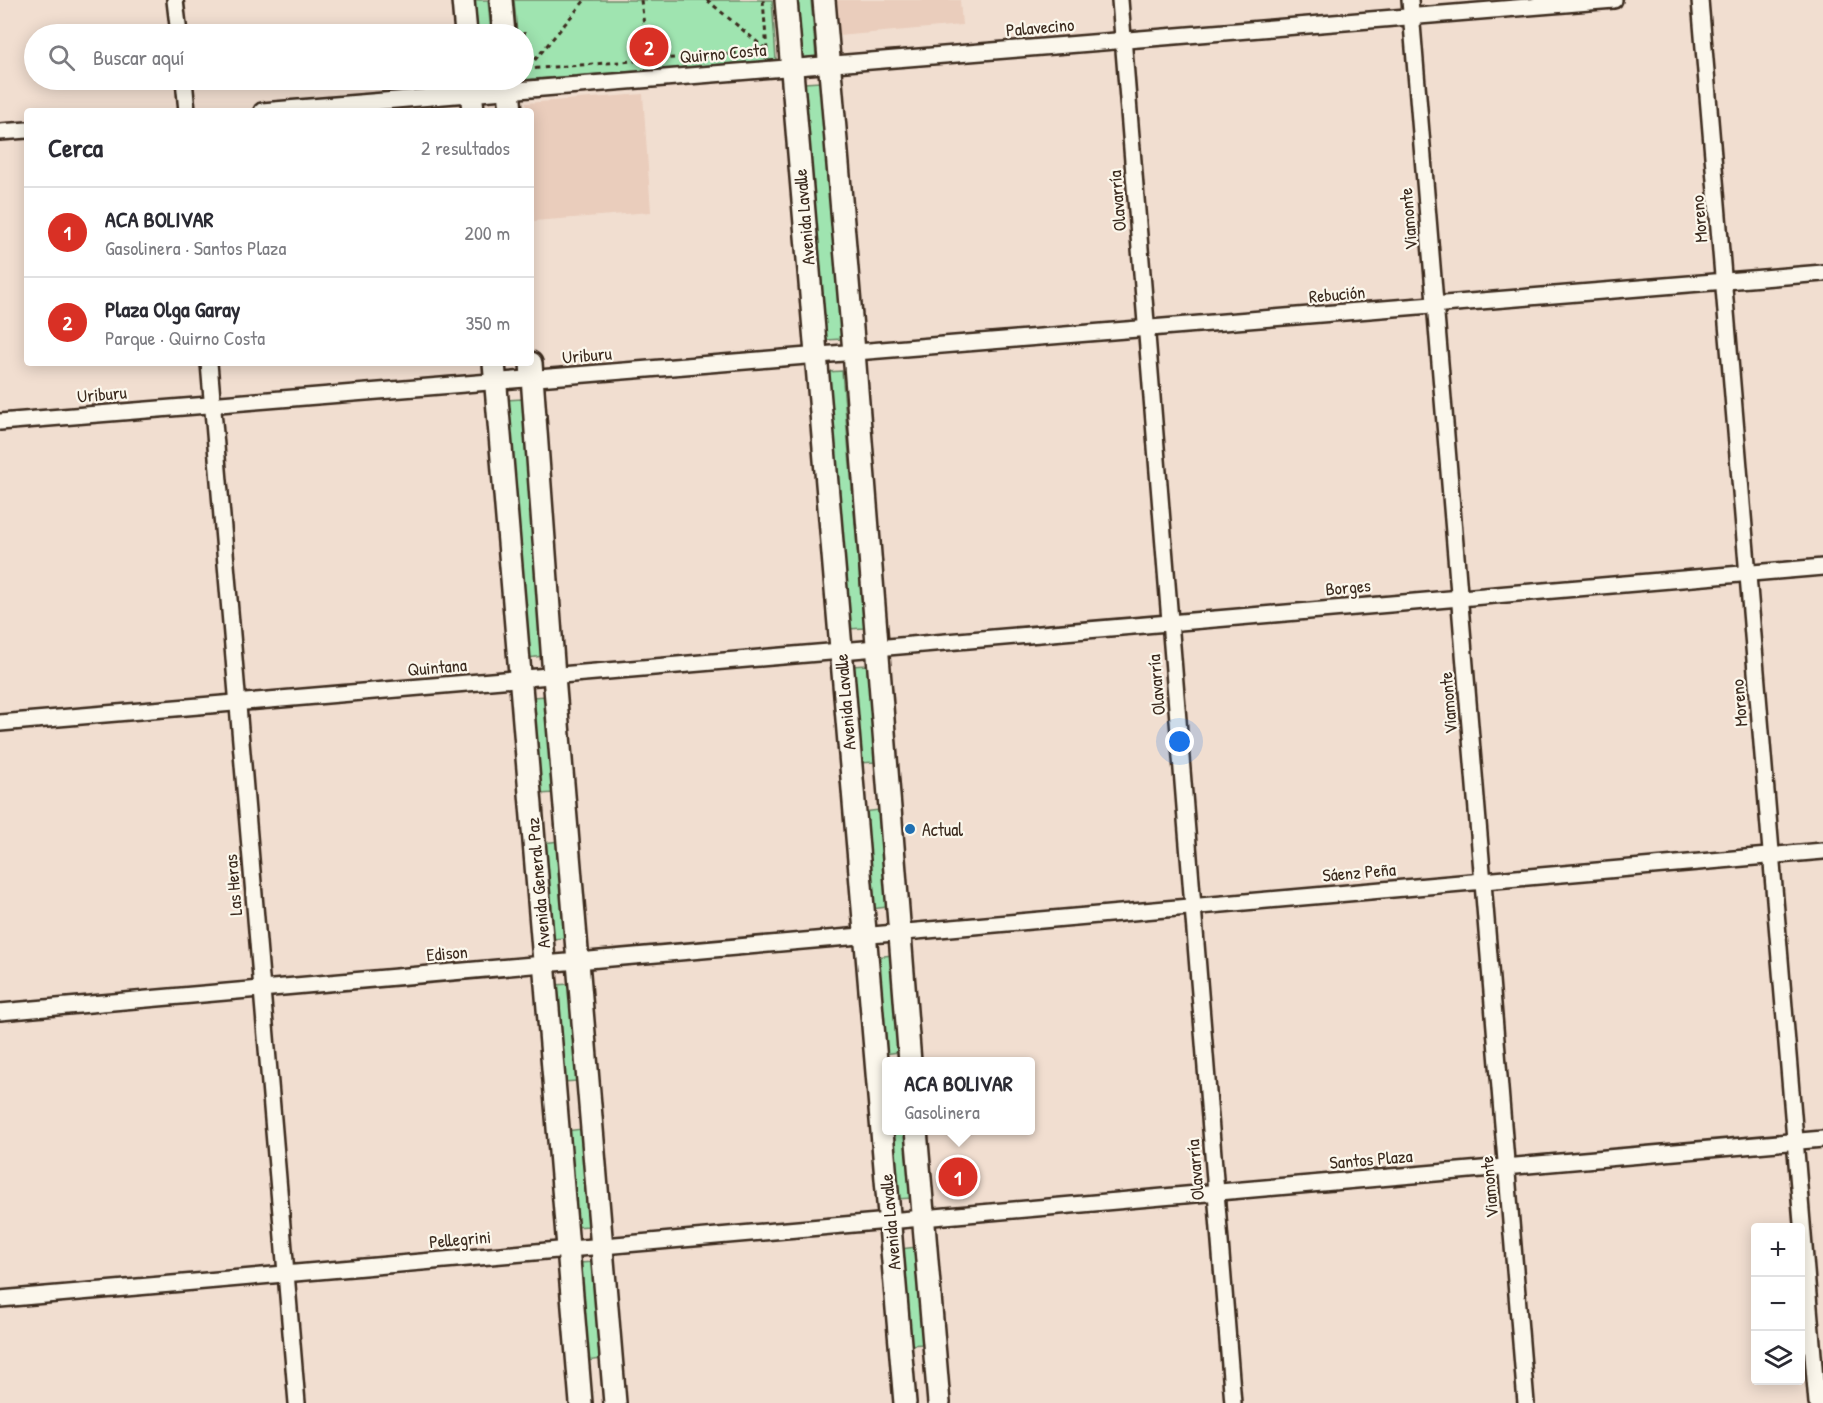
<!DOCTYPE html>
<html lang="es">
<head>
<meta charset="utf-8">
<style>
	body { margin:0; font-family:"Patrick Hand",sans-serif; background:#f2f2f3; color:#2b2b33 }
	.controls { position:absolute; right:18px; bottom:18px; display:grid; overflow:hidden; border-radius:6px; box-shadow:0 3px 15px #0003 }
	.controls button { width:54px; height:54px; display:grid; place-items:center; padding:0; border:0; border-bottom:2px solid #e1e1e2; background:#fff; color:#2b2b33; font:30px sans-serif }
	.you { position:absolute; left:1180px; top:742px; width:21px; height:21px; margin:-15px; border:4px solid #fff; border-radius:50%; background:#1a73e8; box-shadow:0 0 0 9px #1a73e833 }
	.badge { display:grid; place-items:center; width:39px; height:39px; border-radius:50%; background:#d93025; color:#fff; font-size:20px; font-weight:700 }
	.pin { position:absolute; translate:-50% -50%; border:3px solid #fff; box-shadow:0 2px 6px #0006 }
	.popup { position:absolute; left:882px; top:1057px; width:153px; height:78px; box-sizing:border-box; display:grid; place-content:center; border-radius:6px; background:#fff; filter:drop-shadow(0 2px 4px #0005); font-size:20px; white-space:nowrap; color:#7c7c81 }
	.popup b { font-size:22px; color:#2b2b33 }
	.popup::after { content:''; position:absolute; left:50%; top:100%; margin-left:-12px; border:12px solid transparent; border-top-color:#fff }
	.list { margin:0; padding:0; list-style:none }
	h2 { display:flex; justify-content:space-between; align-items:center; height:78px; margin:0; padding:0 24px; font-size:26px }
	h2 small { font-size:20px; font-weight:400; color:#7c7c81 }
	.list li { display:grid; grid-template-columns:39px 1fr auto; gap:18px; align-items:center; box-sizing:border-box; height:90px; padding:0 24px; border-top:2px solid #e1e1e2 }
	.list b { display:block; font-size:22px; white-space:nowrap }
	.list p { margin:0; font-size:20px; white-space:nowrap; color:#7c7c81 }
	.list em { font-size:20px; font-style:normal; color:#7c7c81 }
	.icon { flex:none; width:33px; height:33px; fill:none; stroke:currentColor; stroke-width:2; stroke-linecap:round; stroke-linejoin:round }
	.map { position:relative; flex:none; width:1823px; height:1403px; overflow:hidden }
	.search { position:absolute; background:#fff; box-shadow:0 3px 15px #0003; left:24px; top:24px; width:510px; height:66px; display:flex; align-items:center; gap:15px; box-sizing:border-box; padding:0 21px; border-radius:33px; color:#7c7c81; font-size:22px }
	.panel { position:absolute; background:#fff; box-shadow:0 3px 15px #0003; left:24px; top:108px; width:510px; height:258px; border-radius:6px }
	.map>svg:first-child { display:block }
	.built { fill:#eacdbc }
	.green { fill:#9fe4b0; stroke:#6d8767; stroke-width:1.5 }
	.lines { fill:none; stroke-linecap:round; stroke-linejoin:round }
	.street-casing { stroke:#3b2a1e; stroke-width:20 }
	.secondary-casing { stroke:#3b2a1e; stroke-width:26 }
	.path { stroke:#3b2a1e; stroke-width:3; stroke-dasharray:4.5 4.5; stroke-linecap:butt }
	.street { stroke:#fbf7ec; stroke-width:15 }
	.secondary { stroke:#fbf7ec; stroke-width:21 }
	.poi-dot { fill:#1f6fb2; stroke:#fbf7ec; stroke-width:2 }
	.labels { text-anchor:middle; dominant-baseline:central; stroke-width:4.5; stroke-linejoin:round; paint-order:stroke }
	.street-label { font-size:18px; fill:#3b2a1e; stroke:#fbf7ec }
	.poi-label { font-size:18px; fill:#3b2a1e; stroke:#fbf7ec; text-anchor:start }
</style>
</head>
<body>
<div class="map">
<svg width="1823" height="1403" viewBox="0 0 1823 1403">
	<rect width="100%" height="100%" fill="#f1ded0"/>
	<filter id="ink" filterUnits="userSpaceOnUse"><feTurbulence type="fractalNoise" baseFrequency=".0167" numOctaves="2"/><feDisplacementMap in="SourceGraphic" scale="12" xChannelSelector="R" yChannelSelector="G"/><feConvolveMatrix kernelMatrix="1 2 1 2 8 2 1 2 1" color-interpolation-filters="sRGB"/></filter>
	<g filter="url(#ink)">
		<g class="built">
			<polygon points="835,0 960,0 962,25 838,36"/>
			<polygon points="643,94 651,212 534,221 531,177 531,111 526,111 526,103"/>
		</g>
		<g class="green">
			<polygon points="473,0 488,0 491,34 475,34"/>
			<polygon points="514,0 772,0 776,60 521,80 524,80 524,34 517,34"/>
			<polygon points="796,0 811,0 816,57 800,59"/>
			<polygon points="820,82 842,339 826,340 804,83"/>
			<polygon points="842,371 864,628 848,629 827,372"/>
			<polygon points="522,399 543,656 528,658 506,400"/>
			<polygon points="867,665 875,762 859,763 851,666"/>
			<polygon points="547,696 555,793 539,794 532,697"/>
			<polygon points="879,810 887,907 871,909 863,812"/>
			<polygon points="559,841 567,938 551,939 544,843"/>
			<polygon points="892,955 899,1052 884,1054 876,957"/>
			<polygon points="570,984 577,1081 562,1082 554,985"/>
			<polygon points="582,1129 589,1226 574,1227 566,1131"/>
			<polygon points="890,1131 906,1131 912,1198 896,1199"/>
			<polygon points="916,1247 924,1344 908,1345 901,1249"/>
			<polygon points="594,1262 602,1359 586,1361 579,1263"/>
		</g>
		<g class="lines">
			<g class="street-casing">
				<g id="street">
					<polyline points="175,0 179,34"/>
					<polyline points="1120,0 1233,1403"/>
					<polyline points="1410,0 1526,1403"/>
					<polyline points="1700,0 1817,1403"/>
					<polyline points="184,80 187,111"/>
					<polyline points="262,111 1614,0"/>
					<polyline points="0,132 27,130"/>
					<polyline points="209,363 297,1403"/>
					<polyline points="0,422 1823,273"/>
					<polyline points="0,723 1823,567"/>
					<polyline points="0,1012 1823,851"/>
					<polyline points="0,1299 1823,1139"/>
				</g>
			</g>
			<g class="secondary-casing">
				<g id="secondary">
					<polyline points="463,0 466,34"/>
					<polyline points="501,0 504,34"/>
					<polyline points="786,0 905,1403"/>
					<polyline points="824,0 854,352 910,1062"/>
					<polyline points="470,80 473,111"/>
					<polyline points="508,80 511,111"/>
					<polyline points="494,363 581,1403"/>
					<polyline points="531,363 554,676 615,1403"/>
					<polyline points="916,1130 939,1403"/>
				</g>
			</g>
			<g class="path">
				<polyline points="641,0 648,59"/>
				<polyline points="707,0 768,51"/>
				<polyline points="524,32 527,69 767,51 763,0"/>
				<polyline points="529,67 585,0"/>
			</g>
			<use href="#street" class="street"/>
			<use href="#secondary" class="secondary"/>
		</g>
	</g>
	<circle class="poi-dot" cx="910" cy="829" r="6"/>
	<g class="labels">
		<g class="street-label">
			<text transform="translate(1040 27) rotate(-5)">Palavecino</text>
			<text transform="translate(723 53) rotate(-5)">Quirno Costa</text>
			<text transform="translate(1117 201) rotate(-95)">Olavarría</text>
			<text transform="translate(804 217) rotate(-95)">Avenida Lavalle</text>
			<text transform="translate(1408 219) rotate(-95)">Viamonte</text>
			<text transform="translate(1699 219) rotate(-95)">Moreno</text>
			<text transform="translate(1337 294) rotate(-5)">Rebución</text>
			<text transform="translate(587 355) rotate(-5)">Uriburu</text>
			<text transform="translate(102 394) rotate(-5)">Uriburu</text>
			<text transform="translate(1348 587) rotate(-5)">Borges</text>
			<text transform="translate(437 667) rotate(-5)">Quintana</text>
			<text transform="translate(1156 685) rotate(-95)">Olavarría</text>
			<text transform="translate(845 702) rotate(-95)">Avenida Lavalle</text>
			<text transform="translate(1448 703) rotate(-95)">Viamonte</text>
			<text transform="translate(1739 703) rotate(-95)">Moreno</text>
			<text transform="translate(1359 872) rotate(-5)">Sáenz Peña</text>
			<text transform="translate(538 883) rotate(-95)">Avenida General Paz</text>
			<text transform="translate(233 885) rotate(-95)">Las Heras</text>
			<text transform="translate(447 953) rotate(-5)">Edison</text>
			<text transform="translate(1371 1159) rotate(-5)">Santos Plaza</text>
			<text transform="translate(1195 1170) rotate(-95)">Olavarría</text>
			<text transform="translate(1489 1187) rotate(-95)">Viamonte</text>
			<text transform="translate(890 1222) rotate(-95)">Avenida Lavalle</text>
			<text transform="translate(460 1239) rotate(-5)">Pellegrini</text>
		</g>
		<g class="poi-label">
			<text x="922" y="829">Actual</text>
		</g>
	</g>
</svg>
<div class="controls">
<button>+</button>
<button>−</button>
<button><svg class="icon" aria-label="layers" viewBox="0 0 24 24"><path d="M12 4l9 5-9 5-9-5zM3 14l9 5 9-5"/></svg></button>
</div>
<div class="you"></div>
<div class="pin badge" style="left:958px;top:1177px">1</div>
<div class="popup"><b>ACA BOLIVAR</b>Gasolinera</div>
<div class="pin badge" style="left:649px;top:47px">2</div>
<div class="search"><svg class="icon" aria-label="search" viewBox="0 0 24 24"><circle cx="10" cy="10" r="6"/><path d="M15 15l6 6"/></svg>Buscar aquí</div>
<section class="panel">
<h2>Cerca<small>2 resultados</small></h2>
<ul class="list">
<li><span class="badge">1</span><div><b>ACA BOLIVAR</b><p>Gasolinera · Santos Plaza</p></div><em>200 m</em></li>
<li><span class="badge">2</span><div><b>Plaza Olga Garay</b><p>Parque · Quirno Costa</p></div><em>350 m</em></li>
</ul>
</section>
</div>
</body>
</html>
